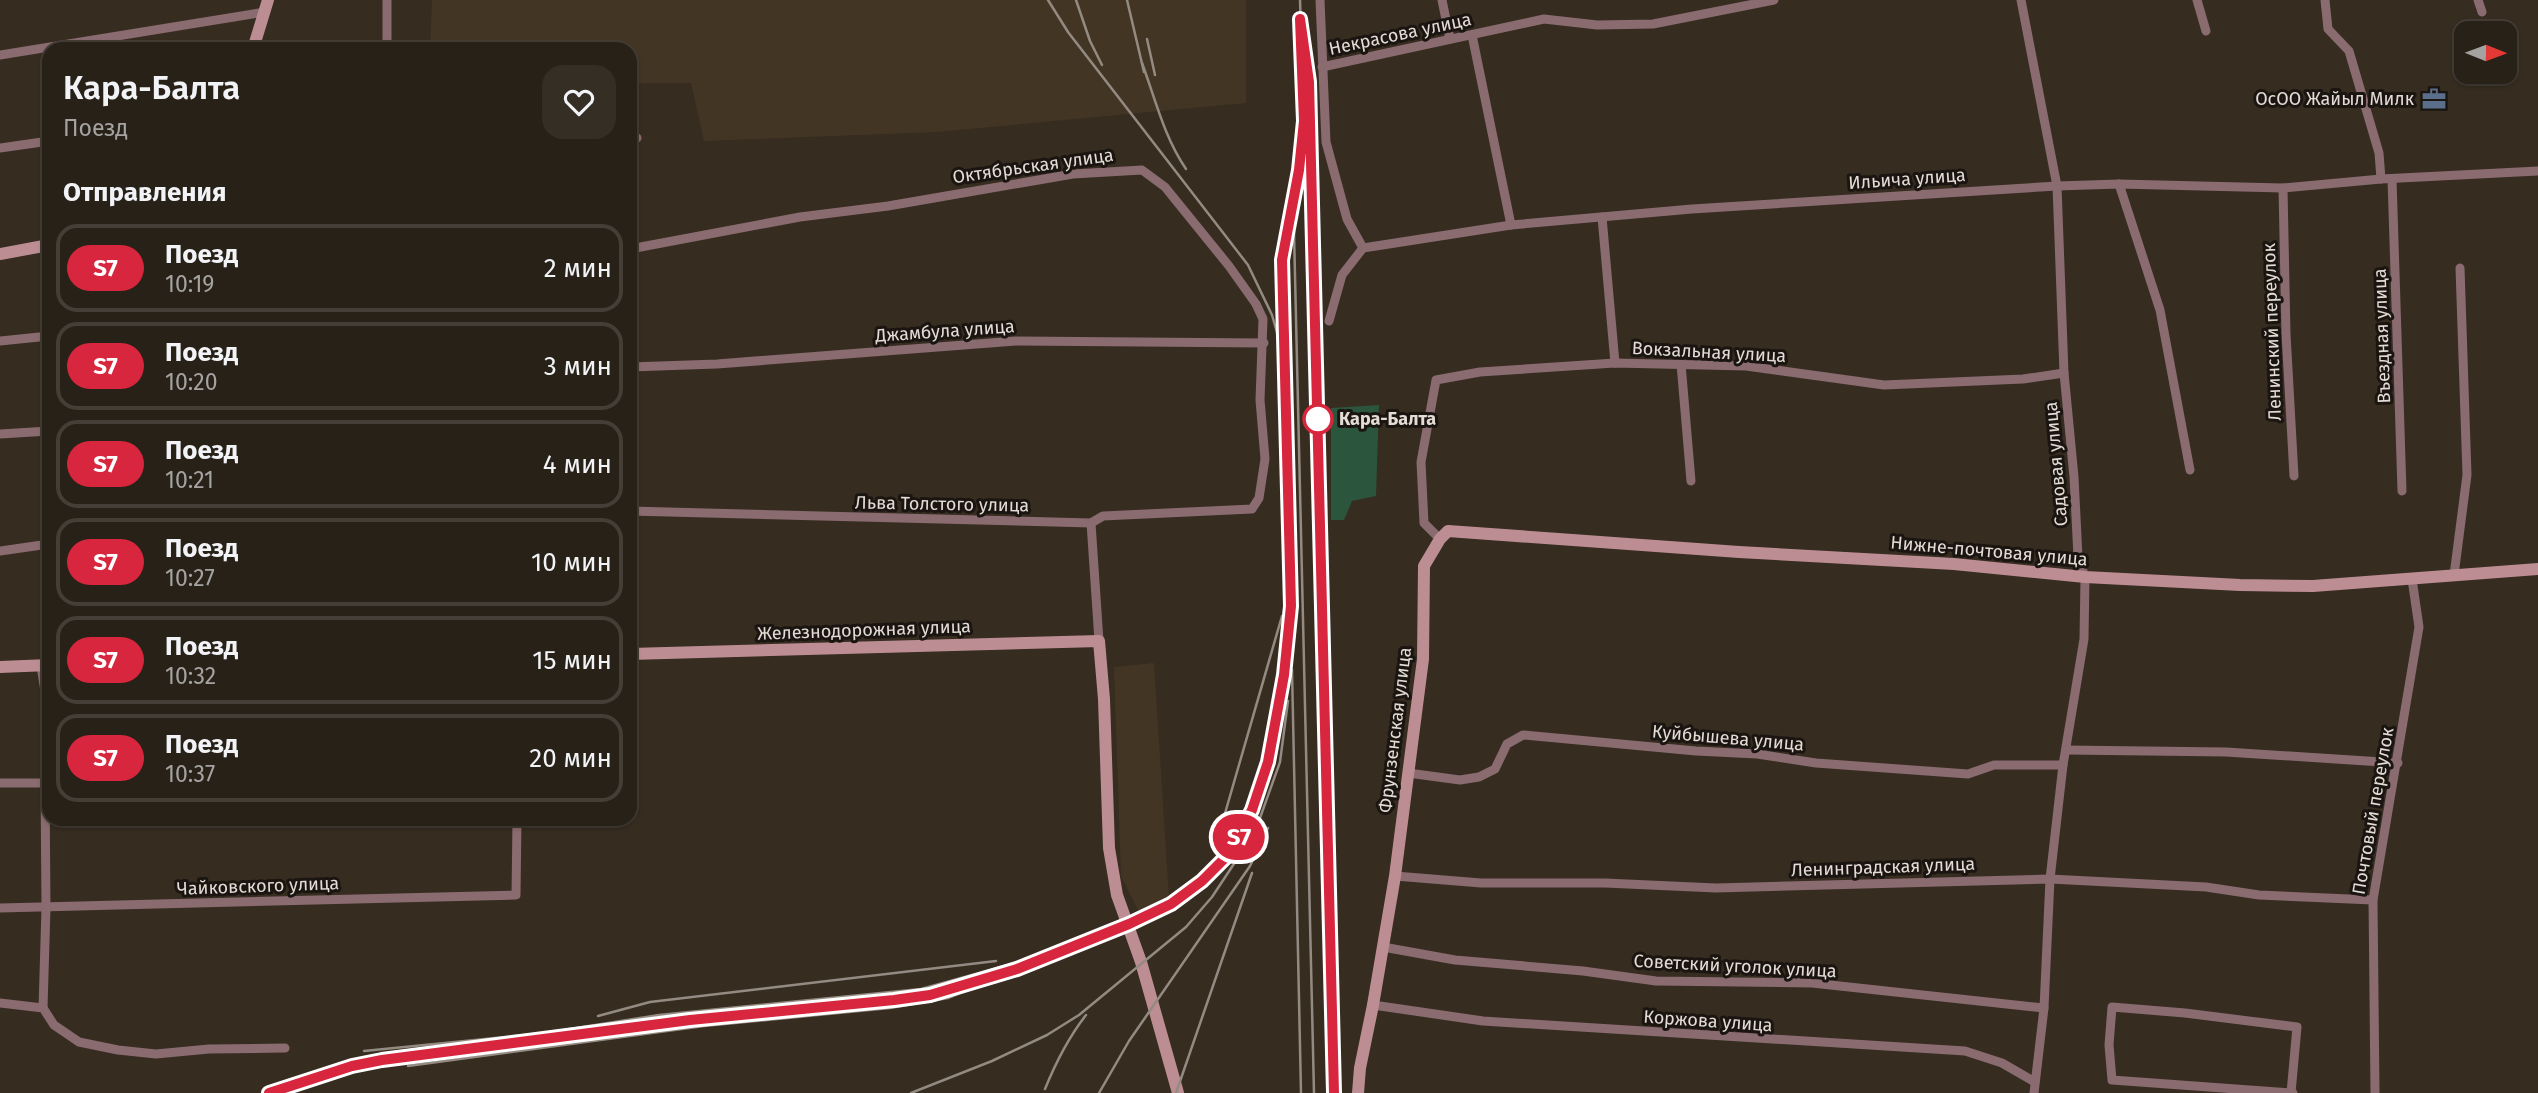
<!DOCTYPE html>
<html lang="ru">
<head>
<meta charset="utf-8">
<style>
  :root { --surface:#282118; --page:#342e25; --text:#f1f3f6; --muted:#a5a3a2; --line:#443e37 }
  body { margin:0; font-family:"Fira Sans",sans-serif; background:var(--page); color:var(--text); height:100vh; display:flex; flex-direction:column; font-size:26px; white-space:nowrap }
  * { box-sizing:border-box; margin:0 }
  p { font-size:23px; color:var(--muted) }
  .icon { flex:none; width:38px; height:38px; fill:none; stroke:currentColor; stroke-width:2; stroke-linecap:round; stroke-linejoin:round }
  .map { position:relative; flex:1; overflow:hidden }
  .sheet { position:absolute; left:42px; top:42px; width:595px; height:784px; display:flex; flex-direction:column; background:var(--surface); border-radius:21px; box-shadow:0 2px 5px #0004,0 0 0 2px var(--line) }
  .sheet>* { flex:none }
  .badge { padding:0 14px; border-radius:23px; font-size:24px; line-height:46px }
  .needle { width:46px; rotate:91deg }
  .tools { position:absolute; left:2454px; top:21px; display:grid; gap:14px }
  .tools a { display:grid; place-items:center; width:63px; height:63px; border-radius:14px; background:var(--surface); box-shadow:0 2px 5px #0004,0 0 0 2px var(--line); font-size:35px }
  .map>.badge { position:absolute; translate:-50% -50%; box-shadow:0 0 0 4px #fff }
  h2 { padding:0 21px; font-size:26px; line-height:63px }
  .round { display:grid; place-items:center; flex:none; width:74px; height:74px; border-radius:21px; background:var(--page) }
  .head { display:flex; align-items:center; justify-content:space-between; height:119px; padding:0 21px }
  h1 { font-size:33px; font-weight:600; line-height:52px }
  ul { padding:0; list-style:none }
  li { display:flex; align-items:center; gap:21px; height:88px; margin:0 14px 10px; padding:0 7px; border:4px solid var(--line); border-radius:21px }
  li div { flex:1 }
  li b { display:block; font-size:26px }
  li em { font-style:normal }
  li .badge { min-width:77px; font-weight:700; text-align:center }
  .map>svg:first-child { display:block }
  .built { fill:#433524 }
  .green { fill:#2b553d }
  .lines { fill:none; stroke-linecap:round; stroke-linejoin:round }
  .street { stroke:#896b70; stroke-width:9 }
  .secondary { stroke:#bd8d94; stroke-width:12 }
  .rail { stroke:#938b82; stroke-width:2.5 }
  .line-casing { stroke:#fff; stroke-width:16 }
  .line { stroke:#d7263d; stroke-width:10 }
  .stop-dot { fill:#fff; stroke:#d7263d; stroke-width:3.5 }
  .labels { text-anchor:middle; stroke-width:6; stroke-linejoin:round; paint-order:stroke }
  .street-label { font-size:18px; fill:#e3dcd5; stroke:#1a1510 }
  .poi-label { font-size:18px; fill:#e3dcd5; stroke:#1a1510; text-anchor:end }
  .stop-label { font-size:18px; font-weight:bold; fill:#e3dcd5; stroke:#1a1510; text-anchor:start }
</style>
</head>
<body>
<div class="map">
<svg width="2538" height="1093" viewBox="0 0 2538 1093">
  <rect width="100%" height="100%" fill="#362c20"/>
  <g class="built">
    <polygon points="432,0 1246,0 1246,103 937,132 704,141 691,83 630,83 630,49 430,49"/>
    <polygon points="1154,663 1169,898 1139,912 1121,876 1114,667"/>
  </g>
  <polygon class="green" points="1379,405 1376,496 1352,501 1344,520 1331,520 1331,408"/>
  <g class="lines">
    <g class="street">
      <polyline points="1320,0 1326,142 1347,219 1363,248"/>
      <polyline points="1442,0 1450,39"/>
      <polyline points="2021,0 2057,186 2064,373 2074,477 2078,557 2085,577 2084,639 2063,765 2050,879 2044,1008 2034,1093"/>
      <polyline points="2197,0 2206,31"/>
      <polyline points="2325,0 2328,29 2349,51 2379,153 2381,179"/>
      <polyline points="2478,0 2482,12"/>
      <polyline points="1472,35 1511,225"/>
      <polyline points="387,49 387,0"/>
      <polyline points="0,55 265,12"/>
      <polyline points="1322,67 1544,19 1597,25 1653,24 1774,0"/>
      <polyline points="630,132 637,138"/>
      <polyline points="0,148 49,141"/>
      <polyline points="2392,179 2402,491"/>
      <polyline points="2119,184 2160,310 2190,470"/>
      <polyline points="2283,188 2286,334 2294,476"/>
      <polyline points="1602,217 1615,363"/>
      <polyline points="630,249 800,217 888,206 1073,174 1142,170 1165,187 1229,266 1256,304 1263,319 1260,400 1265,459 1259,498 1252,509 1103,516 1091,523 630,511"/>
      <polyline points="1329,321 1342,275 1363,248 1511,225 1692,209 2057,186 2119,184 2283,188 2381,179 2538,171"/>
      <polyline points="0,341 49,336"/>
      <polyline points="1681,364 1691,481"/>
      <polyline points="630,367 717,364 1016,341 1264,343"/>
      <polyline points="0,434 49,431"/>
      <polyline points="1091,523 1099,641"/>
      <polyline points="1440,539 1424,523 1421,462 1436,380 1480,372 1615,363 1746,366 1884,385 2023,379 2064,373"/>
      <polyline points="0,551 49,544"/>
      <polyline points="2454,575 2467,475 2460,268"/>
      <polyline points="41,666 49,717"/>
      <polyline points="2066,750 2226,752 2398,763"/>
      <polyline points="1408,773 1460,780 1479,777 1495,769 1507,744 1523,735 1696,751 1757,754 1816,763 1968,774 1994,765 2063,765"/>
      <polyline points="0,783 49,783"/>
      <polyline points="1395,876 1481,883 1605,883 1716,888 2050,879 2206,887 2259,895 2373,900"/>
      <polyline points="0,908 516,895 517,819"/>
      <polyline points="1383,947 1455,960 1583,971 1656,981 1812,983 2044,1008"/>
      <polyline points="0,1003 43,1008 54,1025 79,1042 118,1050 156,1054 209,1049 285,1048"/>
      <polyline points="1373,1005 1483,1021 1965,1051 2002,1063 2035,1082"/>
      <polyline points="43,1008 46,908 45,783 49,777"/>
      <polyline points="2291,1093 2297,1027 2185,1013 2112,1007 2109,1045 2112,1080 2291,1093 2293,1093"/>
      <polyline points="2375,1093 2373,900 2419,627 2412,579"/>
    </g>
    <g class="secondary">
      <polyline points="253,49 268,0"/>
      <polyline points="0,254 49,245"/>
      <polyline points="630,654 1099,641 1104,699 1109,848 1117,895 1141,962 1178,1093"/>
      <polyline points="0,667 49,665"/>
      <polyline points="1358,1093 1360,1068 1373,1005 1395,876 1423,659 1424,566 1440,539 1448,531 1739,552 1954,564 2085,577 2240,585 2313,586 2538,569"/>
    </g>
    <g class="rail">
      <polyline points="1048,0 1068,32 1248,265 1272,315 1278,336"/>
      <polyline points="1076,0 1090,41 1102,65"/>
      <polyline points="1127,0 1144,72"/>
      <polyline points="1147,39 1155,75"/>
      <path d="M 1142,63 C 1155,98 1164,137 1186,169"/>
      <polyline points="1311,133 1334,1093"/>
      <polyline points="1294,232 1314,1093"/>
      <polyline points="1292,670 1301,1093"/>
      <polyline points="1215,848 1282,616"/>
      <polyline points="598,1016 650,1002 996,961"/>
      <polyline points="364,1051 544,1033 659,1015 921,989 1059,951 1129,924 1171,904 1202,881 1227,856 1252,810 1268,762 1284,675 1291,605 1282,260 1299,170 1304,121 1300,0"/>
      <polyline points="408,1066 704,1026 890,1008 948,998 1007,973"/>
      <path d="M 1045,1089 C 1056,1062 1068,1038 1086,1015"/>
      <polyline points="270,1093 352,1066 419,1056"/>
      <polyline points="911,1093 992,1061 1047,1035 1079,1015 1186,927 1212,897 1255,832 1280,762 1288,701"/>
      <polyline points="1099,1093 1129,1041 1250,866 1268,828"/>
      <polyline points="1176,1093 1252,873"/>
    </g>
  </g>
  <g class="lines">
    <g class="line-casing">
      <polyline id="line" points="269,1093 352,1066 382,1060 690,1020 894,1000 930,995 1017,969 1129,924 1171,904 1202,881 1227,856 1252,810 1268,762 1284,675 1291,606 1282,260 1299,170 1304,121 1300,19 1309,82 1334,1093"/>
    </g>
    <use href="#line" class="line"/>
  </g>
  <defs>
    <g id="office-bare" transform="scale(1.89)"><path d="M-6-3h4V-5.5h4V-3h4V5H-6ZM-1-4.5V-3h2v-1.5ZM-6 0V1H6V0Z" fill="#5c6f8a" stroke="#1a1510" stroke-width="2.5" paint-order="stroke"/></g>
  </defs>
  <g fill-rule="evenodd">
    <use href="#office-bare" x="2434" y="99"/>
  </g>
  <circle class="stop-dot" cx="1318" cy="419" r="14"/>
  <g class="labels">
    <g class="street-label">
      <text transform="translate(1400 34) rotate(-12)" y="6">Некрасова улица</text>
      <text transform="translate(1033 166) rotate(-8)" y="6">Октябрьская улица</text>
      <text transform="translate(1907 179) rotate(-4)" y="6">Ильича улица</text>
      <text transform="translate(945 331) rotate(-4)" y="6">Джамбула улица</text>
      <text transform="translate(2272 332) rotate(-92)" y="6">Ленинский переулок</text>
      <text transform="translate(2382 336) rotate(-92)" y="6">Въездная улица</text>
      <text transform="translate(1709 352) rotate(3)" y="6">Вокзальная улица</text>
      <text transform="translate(2056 464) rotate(-95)" y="6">Садовая улица</text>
      <text transform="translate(942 504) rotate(1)" y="6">Льва Толстого улица</text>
      <text transform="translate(1989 551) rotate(5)" y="6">Нижне-почтовая улица</text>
      <text transform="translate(864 630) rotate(-2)" y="6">Железнодорожная улица</text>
      <text transform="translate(1395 730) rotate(-83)" y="6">Фрунзенская улица</text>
      <text transform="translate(1728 738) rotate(5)" y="6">Куйбышева улица</text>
      <text transform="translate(2373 811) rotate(-80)" y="6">Почтовый переулок</text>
      <text transform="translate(1883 867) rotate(-2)" y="6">Ленинградская улица</text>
      <text transform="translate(258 886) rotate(-2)" y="6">Чайковского улица</text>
      <text transform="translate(1735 966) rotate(3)" y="6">Советский уголок улица</text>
      <text transform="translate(1708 1021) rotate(4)" y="6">Коржова улица</text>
    </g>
    <g class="poi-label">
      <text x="2414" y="105">ОсОО Жайыл Милк</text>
    </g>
    <g class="stop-label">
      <text x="1339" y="425">Кара-Балта</text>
    </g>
  </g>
</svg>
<div class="tools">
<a><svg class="needle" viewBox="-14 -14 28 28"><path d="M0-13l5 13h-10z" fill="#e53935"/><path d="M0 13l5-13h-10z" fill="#a5a3a2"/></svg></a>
</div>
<b class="badge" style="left:1239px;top:837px;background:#d7263d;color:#fff">S7</b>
<section class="sheet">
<div class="head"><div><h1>Кара-Балта</h1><p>Поезд</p></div><a class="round"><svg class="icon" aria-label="heart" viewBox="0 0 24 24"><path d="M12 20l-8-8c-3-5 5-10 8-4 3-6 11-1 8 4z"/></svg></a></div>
<h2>Отправления</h2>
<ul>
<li><span class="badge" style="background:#d7263d;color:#fff">S7</span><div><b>Поезд</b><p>10:19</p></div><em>2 мин</em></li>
<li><span class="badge" style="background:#d7263d;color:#fff">S7</span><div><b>Поезд</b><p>10:20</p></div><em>3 мин</em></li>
<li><span class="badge" style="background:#d7263d;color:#fff">S7</span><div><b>Поезд</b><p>10:21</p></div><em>4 мин</em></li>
<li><span class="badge" style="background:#d7263d;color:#fff">S7</span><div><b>Поезд</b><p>10:27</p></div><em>10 мин</em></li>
<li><span class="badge" style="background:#d7263d;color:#fff">S7</span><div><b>Поезд</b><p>10:32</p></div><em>15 мин</em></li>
<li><span class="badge" style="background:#d7263d;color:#fff">S7</span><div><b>Поезд</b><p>10:37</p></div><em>20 мин</em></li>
</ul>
</section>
</div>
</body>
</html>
